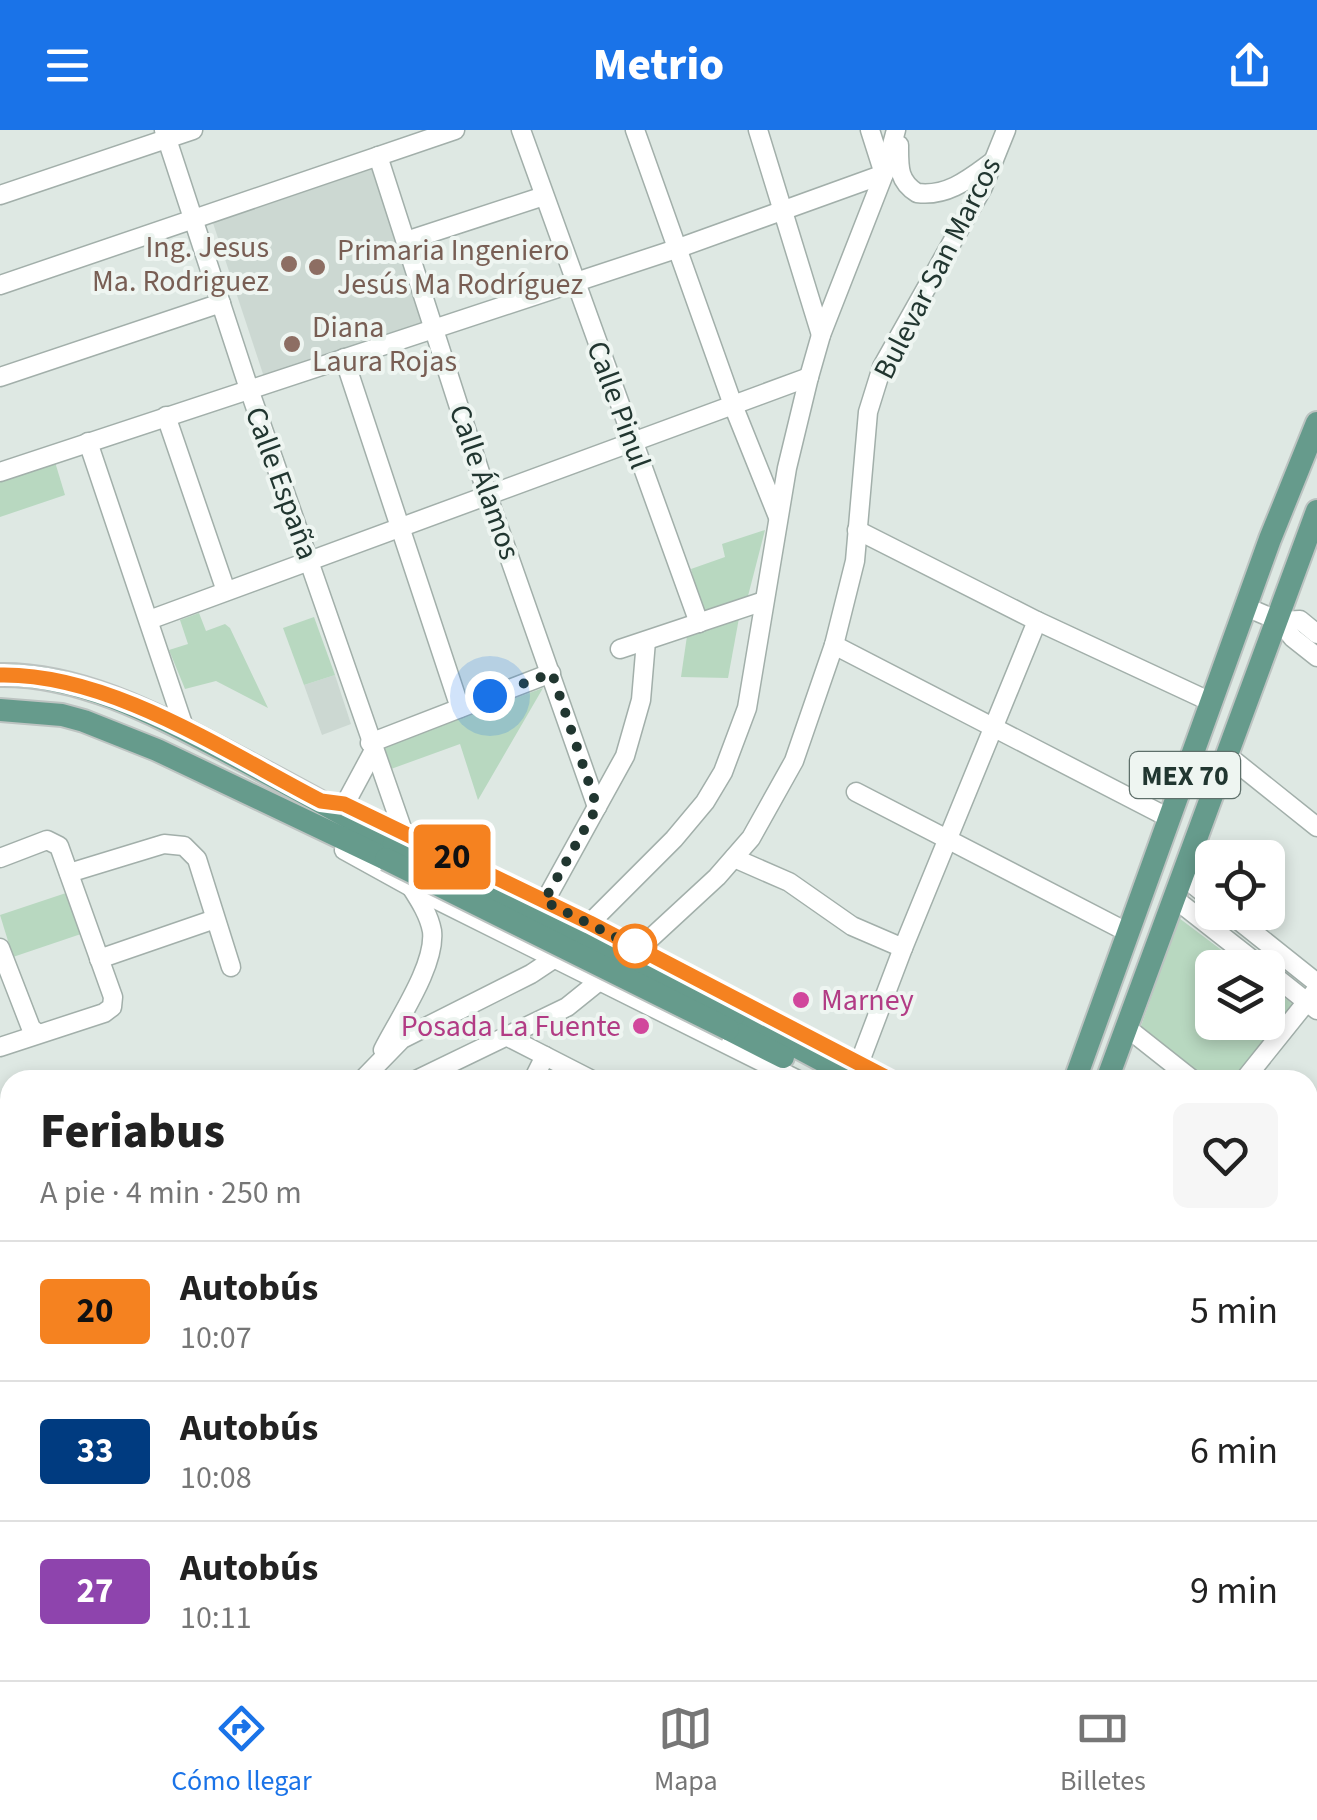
<!DOCTYPE html>
<html lang="es">
<head>
<meta charset="utf-8">
<style>
  :root { --surface:#fff; --page:#f6f6f6; --text:#222; --muted:#767676; --line:#e0e0e0; --accent:#1a73e8 }
  body { margin:0; font-family:"Source Sans 3",sans-serif; background:var(--page); color:var(--text); height:100vh; display:flex; flex-direction:column; font-size:38px; white-space:nowrap }
  * { box-sizing:border-box; margin:0 }
  p { font-size:32px; color:var(--muted) }
  .icon { flex:none; width:55px; height:55px; fill:none; stroke:currentColor; stroke-width:2; stroke-linecap:round; stroke-linejoin:round }
  .map { position:relative; flex:1; overflow:hidden }
  .sheet { position:absolute; left:0px; top:940px; width:1318px; height:610px; display:flex; flex-direction:column; background:var(--surface); border-radius:30px 30px 0 0; box-shadow:0 5px 15px #0003 }
  .sheet>* { flex:none }
  .badge { padding:0 20px; border-radius:8px; font-size:35px; line-height:65px }
  .tools { position:absolute; left:1195px; top:710px; display:grid; gap:20px }
  .tools a { display:grid; place-items:center; width:90px; height:90px; border-radius:15px; background:var(--surface); box-shadow:0 5px 15px #0003; font-size:50px }
  .you { position:absolute; width:50px; height:50px; margin:-25px; border:8px solid #fff; border-radius:50%; background:#1a73e8; box-shadow:0 0 0 15px #1a73e833 }
  .map>.badge { position:absolute; translate:-50% -50%; box-shadow:0 0 0 5px #fff }
  .round { display:grid; place-items:center; flex:none; width:105px; height:105px; border-radius:15px; background:var(--page) }
  .head { display:flex; align-items:center; justify-content:space-between; height:170px; padding:0 40px }
  h1 { font-size:48px; font-weight:800; line-height:75px }
  ul { padding:0; list-style:none }
  li { display:flex; align-items:center; gap:30px; height:140px; padding:0 40px; border-top:2px solid var(--line) }
  li div { flex:1 }
  li b { display:block; font-size:38px }
  li em { font-style:normal }
  li .badge { min-width:110px; font-weight:700; text-align:center }
  header { display:flex; justify-content:space-between; align-items:center; height:130px; padding:0 40px; background:var(--accent); color:#fff; font-size:45px; font-weight:800 }
  .dock { display:flex; justify-content:space-around; align-items:center; height:140px; border-top:2px solid var(--line); background:var(--surface); font-size:28px; color:var(--muted) }
  .dock a { display:grid; justify-items:center; gap:5px }
  .dock .on { color:var(--accent) }
  .map>svg:first-child { display:block }
  .built { fill:#ccd8d2 }
  .green { fill:#b8d8c0 }
  .lines { fill:none; stroke-linecap:round; stroke-linejoin:round }
  .minor-casing { stroke:#a2afaa; stroke-width:21 }
  .major-casing { stroke:#bcc3c1; stroke-width:26 }
  .minor { stroke:#fff; stroke-width:18 }
  .major { stroke:#669b8c; stroke-width:22 }
  .major-bridge-casing { stroke:#bcc3c1; stroke-width:26; stroke-linecap:butt }
  .major-bridge { stroke:#669b8c; stroke-width:22 }
  .line-casing { stroke:#fff; stroke-width:22 }
  .line { stroke:#f58220; stroke-width:15 }
  .walk { stroke:#213630; stroke-width:10; stroke-dasharray:0 18 }
  .education-dot { fill:#8d6e63; stroke:#eef5f1; stroke-width:4 }
  .stop-dot { fill:#fff; stroke:#f58220; stroke-width:5 }
  .hotel-dot { fill:#d1479c; stroke:#eef5f1; stroke-width:4 }
  .labels { text-anchor:middle; stroke-width:8; stroke-linejoin:round; paint-order:stroke }
  .shield { fill:#eef5f1; stroke:#5e6f6a; stroke-width:2.5 }
  .shield-label { font-size:28px; font-weight:bold; fill:#213630 }
  .education-label { font-size:30px; fill:#785e54; stroke:#eef5f1; text-anchor:start }
  .street-label { font-size:30px; fill:#213630; stroke:#eef5f1 }
  .hotel-label { font-size:30px; fill:#b23c85; stroke:#eef5f1; text-anchor:start }
</style>
</head>
<body>
<header><svg class="icon" aria-label="menu" viewBox="0 0 24 24"><path d="M4 6h16M4 12h16M4 18h16"/></svg>Metrio<svg class="icon" aria-label="share" viewBox="0 0 24 24"><path d="M12 15V3M7 8l5-5 5 5M5 13v7h14v-7"/></svg></header>
<div class="map">
<svg width="1317" height="1550" viewBox="0 0 1317 1550">
  <rect width="100%" height="100%" fill="#dee8e3"/>
  <g class="built">
    <polygon points="373,39 424,193 264,247 213,93"/>
    <polygon points="335,545 351,594 322,605 304,555"/>
  </g>
  <g class="green">
    <polygon points="55,332 65,365 0,387 0,352"/>
    <polygon points="765,400 748,466 703,483 691,439 725,427 722,414"/>
    <polygon points="199,483 206,501 225,494 230,498 268,578 216,551 185,559 169,520 188,514 180,490"/>
    <polygon points="314,487 335,545 304,555 283,498"/>
    <polygon points="739,488 728,548 681,547 687,506"/>
    <polygon points="543,558 478,670 460,614 391,639 383,616"/>
    <polygon points="66,763 81,804 13,827 0,785"/>
    <polygon points="1179,788 1244,837 1212,838 1212,892 1268,892 1268,855 1294,875 1234,950 1208,950 1141,896"/>
  </g>
  <g class="lines">
    <g class="minor-casing">
      <g id="minor">
        <polyline points="164,0 249,259 404,704"/>
        <polyline points="521,0 699,493"/>
        <polyline points="635,0 733,275 778,387"/>
        <polyline points="758,0 821,205"/>
        <path d="M 899,15 C 899,37 898,51 917,63 C 947,67 969,49 992,32"/>
        <polyline points="378,26 487,364 597,677"/>
        <polyline points="0,65 193,0"/>
        <polyline points="406,111 544,66"/>
        <polyline points="0,155 455,0"/>
        <polyline points="344,228 460,578"/>
        <polyline points="0,247 221,173"/>
        <polyline points="166,286 226,461"/>
        <polyline points="88,312 185,600"/>
        <polyline points="0,342 676,119 884,44 870,0"/>
        <polyline points="857,400 1037,491 1211,572"/>
        <polyline points="1246,477 1279,491 1300,490 1317,504"/>
        <polyline points="149,490 809,247"/>
        <polyline points="1279,491 1293,508 1317,527"/>
        <polyline points="834,515 1169,688"/>
        <polyline points="620,519 764,471"/>
        <polyline points="370,613 551,543"/>
        <polyline points="1227,625 1317,697"/>
        <polyline points="856,662 1127,802"/>
        <polyline points="345,674 373,622"/>
        <polyline points="356,680 590,793 891,950"/>
        <polyline points="344,720 411,757 798,950"/>
        <polyline points="0,728 47,710 59,716 113,867 112,877 104,883 0,917"/>
        <polyline points="734,728 789,752 852,796 903,818"/>
        <polyline points="69,743 164,714 184,716 197,729 231,837"/>
        <polyline points="1184,747 1212,770"/>
        <polyline points="1175,769 1263,838"/>
        <polyline points="545,771 625,626 641,570 646,511"/>
        <polyline points="1228,782 1317,853"/>
        <polyline points="0,818 31,898 37,903"/>
        <polyline points="99,829 215,789"/>
        <polyline points="1268,841 1317,880"/>
        <polyline points="1126,897 1193,950"/>
        <polyline points="508,907 592,950"/>
        <path d="M 383,920 C 398,890 436,835 432,801 C 429,785 420,771 411,757"/>
        <polyline points="859,934 903,818 1037,491"/>
        <polyline points="362,950 402,909 531,844 555,828 674,709 705,672 723,642 747,578 787,338 809,247 821,205 884,44 896,0"/>
        <polyline points="416,950 567,877 639,819 717,747 751,708 794,631 834,515 855,431 868,282 882,237 983,57 1006,0"/>
        <polyline points="533,950 545,926"/>
        <polyline points="1244,950 1317,859"/>
        <polyline points="1308,1041 1317,1049"/>
        <polyline points="1308,1181 1317,1169"/>
        <polyline points="1308,1231 1317,1238"/>
        <polyline points="1308,1283 1317,1290"/>
        <polyline points="1308,1432 1317,1419"/>
        <polyline points="1308,1455 1317,1465"/>
        <polyline points="59,1540 86,1550"/>
        <polyline points="255,1540 257,1550"/>
        <polyline points="305,1540 307,1550"/>
        <polyline points="507,1540 512,1550"/>
        <polyline points="560,1540 582,1550"/>
        <polyline points="709,1540 730,1550"/>
        <polyline points="1062,1540 1078,1550"/>
        <polyline points="1214,1540 1225,1550"/>
        <polyline points="877,1542 890,1550"/>
        <polyline points="645,1547 651,1550"/>
        <polyline points="220,1550 224,1540"/>
      </g>
    </g>
    <g class="major-casing">
      <g id="major">
        <path d="M 0,545 C 83,544 160,587 231,624 C 286,653 340,682 394,713"/>
        <polyline points="0,580 62,585 84,591 157,620 386,729"/>
        <polyline points="735,884 859,950"/>
        <polyline points="728,899 783,927"/>
        <polyline points="1075,950 1270,409 1317,293"/>
        <polyline points="1107,950 1317,381"/>
        <polyline points="1308,1247 1317,1254"/>
        <polyline points="1308,1267 1317,1274"/>
        <polyline points="0,1270 10,1275"/>
        <polyline points="0,1318 10,1350"/>
        <path d="M 0,1409 C 7,1434 7,1463 0,1488"/>
        <polyline points="3,1550 10,1537"/>
        <polyline points="771,1550 776,1540"/>
        <polyline points="805,1550 810,1540"/>
      </g>
    </g>
    <use href="#minor" class="minor"/>
    <use href="#major" class="major"/>
    <g class="major-bridge-casing">
      <g id="major-bridge">
        <polyline points="394,713 593,810 735,884"/>
        <polyline points="386,729 728,899"/>
      </g>
    </g>
    <use href="#major-bridge" class="major-bridge"/>
  </g>
  <g class="lines">
    <g class="line-casing">
      <path id="line" d="M 0,545 C 110,543 226,622 321,671 L 344,674 L 590,793 L 891,950"/>
    </g>
    <use href="#line" class="line"/>
    <polyline class="walk" points="490,566 552,543 597,677 544,771 639,819 635,816"/>
  </g>
  <g class="education-dot">
    <circle cx="289" cy="134" r="10"/>
    <circle cx="317" cy="137" r="10"/>
    <circle cx="292" cy="214" r="10"/>
  </g>
  <circle class="stop-dot" cx="635" cy="816" r="20"/>
  <g class="hotel-dot">
    <circle cx="801" cy="870" r="10"/>
    <circle cx="641" cy="896" r="10"/>
  </g>
  <g class="labels">
    <rect class="shield" x="1130" y="622" width="110" height="46" rx="8"/>
    <g class="shield-label">
      <text x="1185" y="655">MEX 70</text>
    </g>
    <g class="education-label">
      <text x="269" y="127" text-anchor="end">Ing. Jesus<tspan x="269" dy="34">Ma. Rodriguez</tspan></text>
      <text x="337" y="130">Primaria Ingeniero<tspan x="337" dy="34">Jesús Ma Rodríguez</tspan></text>
      <text x="312" y="207">Diana<tspan x="312" dy="34">Laura Rojas</tspan></text>
    </g>
    <g class="street-label">
      <text transform="translate(937 138) rotate(-63)" y="10">Bulevar San Marcos</text>
      <text transform="translate(619 275) rotate(70)" y="10">Calle Pinul</text>
      <text transform="translate(485 352) rotate(71)" y="10">Calle Álamos</text>
      <text transform="translate(282 353) rotate(70)" y="10">Calle España</text>
    </g>
    <g class="hotel-label">
      <text x="821" y="880">Marney</text>
      <text x="621" y="906" text-anchor="end">Posada La Fuente</text>
    </g>
  </g>
</svg>
<div class="tools">
<a><svg class="icon" aria-label="locate" viewBox="0 0 24 24"><circle cx="12" cy="12" r="6"/><path d="M12 2v4M12 18v4M2 12h4M18 12h4"/></svg></a>
<a><svg class="icon" aria-label="layers" viewBox="0 0 24 24"><path d="M12 4l9 5-9 5-9-5zM3 14l9 5 9-5"/></svg></a>
</div>
<div class="you" style="left:490px;top:566px"></div>
<b class="badge" style="left:452px;top:727px;background:#f58220;color:#111">20</b>
<section class="sheet">
<div class="head"><div><h1>Feriabus</h1><p>A pie · 4 min · 250 m</p></div><a class="round"><svg class="icon" aria-label="heart" viewBox="0 0 24 24"><path d="M12 20l-8-8c-3-5 5-10 8-4 3-6 11-1 8 4z"/></svg></a></div>
<ul>
<li><span class="badge" style="background:#f58220;color:#111">20</span><div><b>Autobús</b><p>10:07</p></div><em>5 min</em></li>
<li><span class="badge" style="background:#003b80;color:#fff">33</span><div><b>Autobús</b><p>10:08</p></div><em>6 min</em></li>
<li><span class="badge" style="background:#8e44ad;color:#fff">27</span><div><b>Autobús</b><p>10:11</p></div><em>9 min</em></li>
</ul>
</section>
</div>
<nav class="dock">
<a class="on"><svg class="icon" aria-label="directions" viewBox="0 0 24 24"><path d="M12 3l9 9-9 9-9-9zM9 14v-3h6M13 9l2 2-2 2"/></svg>Cómo llegar</a>
<a><svg class="icon" aria-label="map" viewBox="0 0 24 24"><path d="M3 6l6-2 6 2 6-2v14l-6 2-6-2-6 2zM9 4v14M15 6v14"/></svg>Mapa</a>
<a><svg class="icon" aria-label="tickets" viewBox="0 0 24 24"><path d="M3 7h18v10H3zM15 7v10"/></svg>Billetes</a>
</nav>
</body>
</html>
